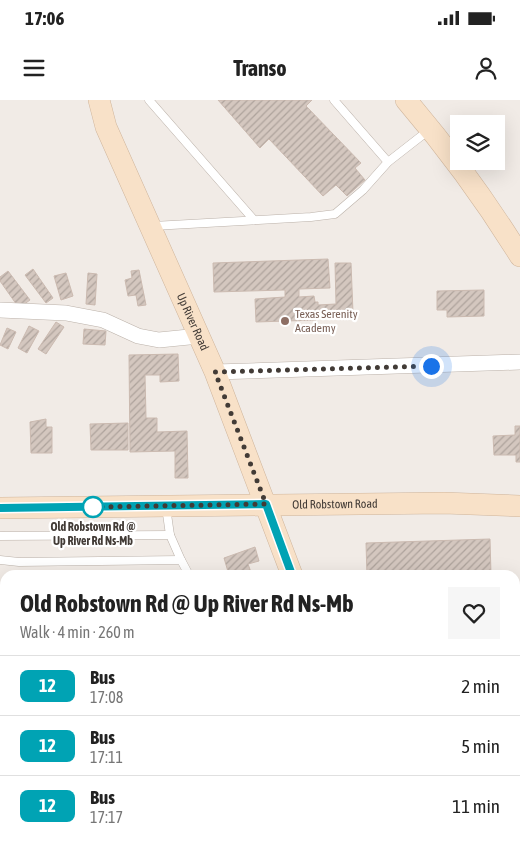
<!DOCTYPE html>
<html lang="en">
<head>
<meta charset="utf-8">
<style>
  :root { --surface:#fff; --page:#f6f6f6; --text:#222; --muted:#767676; --line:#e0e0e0 }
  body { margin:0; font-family:"Asap Condensed",sans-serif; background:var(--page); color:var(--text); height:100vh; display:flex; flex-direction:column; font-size:19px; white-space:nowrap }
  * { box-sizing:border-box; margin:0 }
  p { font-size:16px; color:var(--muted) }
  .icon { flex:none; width:28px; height:28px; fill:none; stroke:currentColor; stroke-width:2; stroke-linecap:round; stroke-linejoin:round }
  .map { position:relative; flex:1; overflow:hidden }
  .sheet { position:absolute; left:0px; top:470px; width:520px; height:276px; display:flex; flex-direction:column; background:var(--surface); border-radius:15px 15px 0 0; box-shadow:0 5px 20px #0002 }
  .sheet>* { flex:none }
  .badge { padding:0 10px; border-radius:8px; font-size:18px; line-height:32px }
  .tools { position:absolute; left:450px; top:15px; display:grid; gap:10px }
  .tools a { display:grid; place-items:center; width:55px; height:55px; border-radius:0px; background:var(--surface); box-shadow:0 5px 20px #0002; font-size:25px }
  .you { position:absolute; width:25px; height:25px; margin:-12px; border:4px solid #fff; border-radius:50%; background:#1a73e8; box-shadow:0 0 0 8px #1a73e833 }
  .map>.badge { position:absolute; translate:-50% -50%; box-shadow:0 0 0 2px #fff }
  .round { display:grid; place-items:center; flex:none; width:52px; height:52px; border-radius:0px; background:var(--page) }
  .head { display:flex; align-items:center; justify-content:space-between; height:85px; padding:0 20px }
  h1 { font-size:24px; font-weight:700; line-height:38px }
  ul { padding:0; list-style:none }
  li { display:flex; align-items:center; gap:15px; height:60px; padding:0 20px; border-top:1px solid var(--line) }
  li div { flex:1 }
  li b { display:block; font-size:19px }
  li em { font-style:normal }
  li .badge { min-width:55px; font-weight:700; text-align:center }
  .status { display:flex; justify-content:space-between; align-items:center; height:35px; padding:0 25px; background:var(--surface); direction:ltr }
  .status svg { height:14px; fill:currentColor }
  header { display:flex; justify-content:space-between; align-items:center; height:65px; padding:0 20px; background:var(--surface); font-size:22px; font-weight:700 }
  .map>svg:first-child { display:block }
  .building { fill:url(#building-hatch); stroke:#cbbab0 }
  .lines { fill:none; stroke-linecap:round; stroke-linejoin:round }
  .lane-casing { stroke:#bbb1a9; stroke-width:9 }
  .street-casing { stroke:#bbb1a9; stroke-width:16 }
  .secondary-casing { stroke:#cfb59c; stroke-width:22 }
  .lane { stroke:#fff; stroke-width:8 }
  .street { stroke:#fff; stroke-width:15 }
  .secondary { stroke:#f8e1c8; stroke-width:21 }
  .line-casing { stroke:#fff; stroke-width:11 }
  .line { stroke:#00a3b4; stroke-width:8 }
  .walk { stroke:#423b36; stroke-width:5; stroke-dasharray:0 9 }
  .education-dot { fill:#8d6e63; stroke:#fff; stroke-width:2 }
  .stop-dot { fill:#fff; stroke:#00a3b4; stroke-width:2.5 }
  .labels { text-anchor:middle; stroke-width:4.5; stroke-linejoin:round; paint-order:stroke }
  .education-label { font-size:12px; fill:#785e54; stroke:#fff; text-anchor:start }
  .street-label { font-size:12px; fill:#423b36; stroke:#fff }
  .stop-label { font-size:12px; font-weight:bold; fill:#423b36; stroke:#fff }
</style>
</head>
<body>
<div class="status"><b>17:06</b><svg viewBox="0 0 49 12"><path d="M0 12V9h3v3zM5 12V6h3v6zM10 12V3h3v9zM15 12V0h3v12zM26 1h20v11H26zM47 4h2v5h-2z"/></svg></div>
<header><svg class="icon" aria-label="menu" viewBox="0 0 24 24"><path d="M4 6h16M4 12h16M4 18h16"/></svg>Transo<svg class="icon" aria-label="person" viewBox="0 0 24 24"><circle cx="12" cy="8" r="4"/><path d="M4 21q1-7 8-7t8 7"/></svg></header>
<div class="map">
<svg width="520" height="746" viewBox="0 0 520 746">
  <defs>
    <pattern id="building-hatch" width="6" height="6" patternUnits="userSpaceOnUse" patternTransform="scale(1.25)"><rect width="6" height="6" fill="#d4c7bf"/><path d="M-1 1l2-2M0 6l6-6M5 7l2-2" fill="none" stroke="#aea39c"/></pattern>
  </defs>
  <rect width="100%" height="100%" fill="#f1ebe6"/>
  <g class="building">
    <polygon points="218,0 312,0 306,6 361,63 355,68 365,80 347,96 336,85 323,96 269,39 260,48"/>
    <polygon points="328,159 330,188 299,189 299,197 314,196 315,202 318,202 318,205 336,204 335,163 351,163 353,213 319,212 319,214 315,214 316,220 256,222 255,199 285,197 285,190 214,192 213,163"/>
    <polygon points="33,169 53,198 46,203 25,175"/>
    <polygon points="139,170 146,205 138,206 136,195 128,196 125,180 132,178 131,171"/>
    <polygon points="8,171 30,200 19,208 0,181 0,177"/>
    <polygon points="66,173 73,196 61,200 54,176"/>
    <polygon points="88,173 97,174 95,205 86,204"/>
    <polygon points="484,190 484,216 447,217 447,210 437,210 437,191"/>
    <polygon points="56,222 64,227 46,254 38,249"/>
    <polygon points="29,226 39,231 27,253 18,248"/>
    <polygon points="7,228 16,232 8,249 0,245"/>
    <polygon points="84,229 106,231 105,245 83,244"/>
    <polygon points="178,254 179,281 160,282 160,275 145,275 146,318 157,318 157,332 187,331 188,378 175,378 175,351 130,352 129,255"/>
    <polygon points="46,319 46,327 52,327 52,353 31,353 30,322"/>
    <polygon points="128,323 128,350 91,350 90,324"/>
    <polygon points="515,326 520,326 520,362 516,362 516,355 494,355 493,336 515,335"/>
    <polygon points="490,439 491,475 367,475 366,443"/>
    <polygon points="255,447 259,461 248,464 252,475 229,475 224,458"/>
    <polygon points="3,607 5,629 0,631 0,608"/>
    <polygon points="5,663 5,682 0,684 0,664"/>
    <polygon points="22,741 38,741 40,746 24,746"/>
    <polygon points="44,741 73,741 75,746 46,746"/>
    <polygon points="266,741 273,741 275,746 253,746"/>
    <polygon points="277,741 296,741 298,746 278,746"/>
    <polygon points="310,741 349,741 350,746 312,746"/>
    <polygon points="441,741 463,741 464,746 428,746"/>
    <polygon points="494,741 514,741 515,746 496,746"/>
  </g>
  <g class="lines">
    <g class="lane-casing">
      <g id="lane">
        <polyline points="149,0 254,120"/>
        <polyline points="334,0 388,62"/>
        <polyline points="153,126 311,117 335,114 363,90 388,62 429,30"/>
        <polyline points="166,407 170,435 181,460"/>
        <polyline points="0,436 170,435"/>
        <polyline points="0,460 19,462 181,460 189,475"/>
      </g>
    </g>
    <g class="street-casing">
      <g id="street">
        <polyline points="0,210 66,213 103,220 138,236 159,240 199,236"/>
        <polyline points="215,272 520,262"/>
        <polyline points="0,708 5,706"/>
      </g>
    </g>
    <g class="secondary-casing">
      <g id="secondary">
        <path id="s1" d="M 99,0 L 106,27 L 215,272 L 292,475"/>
        <path d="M 406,0 C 448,49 486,101 520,156"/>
        <path id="s2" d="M 0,408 L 444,403 L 520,406"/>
        <polyline points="515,688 520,688"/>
        <polyline points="392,741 394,746"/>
      </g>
    </g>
    <use href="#lane" class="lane"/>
    <use href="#street" class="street"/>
    <use href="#secondary" class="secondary"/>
  </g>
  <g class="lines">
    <g class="line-casing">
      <polyline id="line" points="0,408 266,404 292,475"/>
    </g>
    <use href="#line" class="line"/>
    <polyline class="walk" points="93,407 266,404 215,272 431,266"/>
  </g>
  <circle class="education-dot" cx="285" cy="221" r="5"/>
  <circle class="stop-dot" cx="93" cy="407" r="10"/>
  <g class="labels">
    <g class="education-label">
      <text x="295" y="218">Texas Serenity<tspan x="295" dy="14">Academy</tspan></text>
    </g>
    <g class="street-label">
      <text dy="4" stroke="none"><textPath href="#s1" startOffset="241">Up River Road</textPath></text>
      <text dy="4" stroke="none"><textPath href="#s2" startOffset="335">Old Robstown Road</textPath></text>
    </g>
    <g class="stop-label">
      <text x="93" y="431">Old Robstown Rd @<tspan x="93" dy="14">Up River Rd Ns-Mb</tspan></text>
    </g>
  </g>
</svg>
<div class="tools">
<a><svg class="icon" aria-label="layers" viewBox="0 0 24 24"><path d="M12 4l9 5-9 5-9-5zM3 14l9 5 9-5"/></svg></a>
</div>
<div class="you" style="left:431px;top:266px"></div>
<section class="sheet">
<div class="head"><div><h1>Old Robstown Rd @ Up River Rd Ns-Mb</h1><p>Walk · 4 min · 260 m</p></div><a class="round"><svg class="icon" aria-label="heart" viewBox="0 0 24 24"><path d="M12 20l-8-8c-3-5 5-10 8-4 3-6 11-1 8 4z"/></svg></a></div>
<ul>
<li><span class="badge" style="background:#00a3b4;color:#fff">12</span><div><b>Bus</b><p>17:08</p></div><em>2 min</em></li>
<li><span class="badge" style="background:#00a3b4;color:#fff">12</span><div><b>Bus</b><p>17:11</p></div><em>5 min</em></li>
<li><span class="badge" style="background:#00a3b4;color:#fff">12</span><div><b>Bus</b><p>17:17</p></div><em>11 min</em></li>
</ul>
</section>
</div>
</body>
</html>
